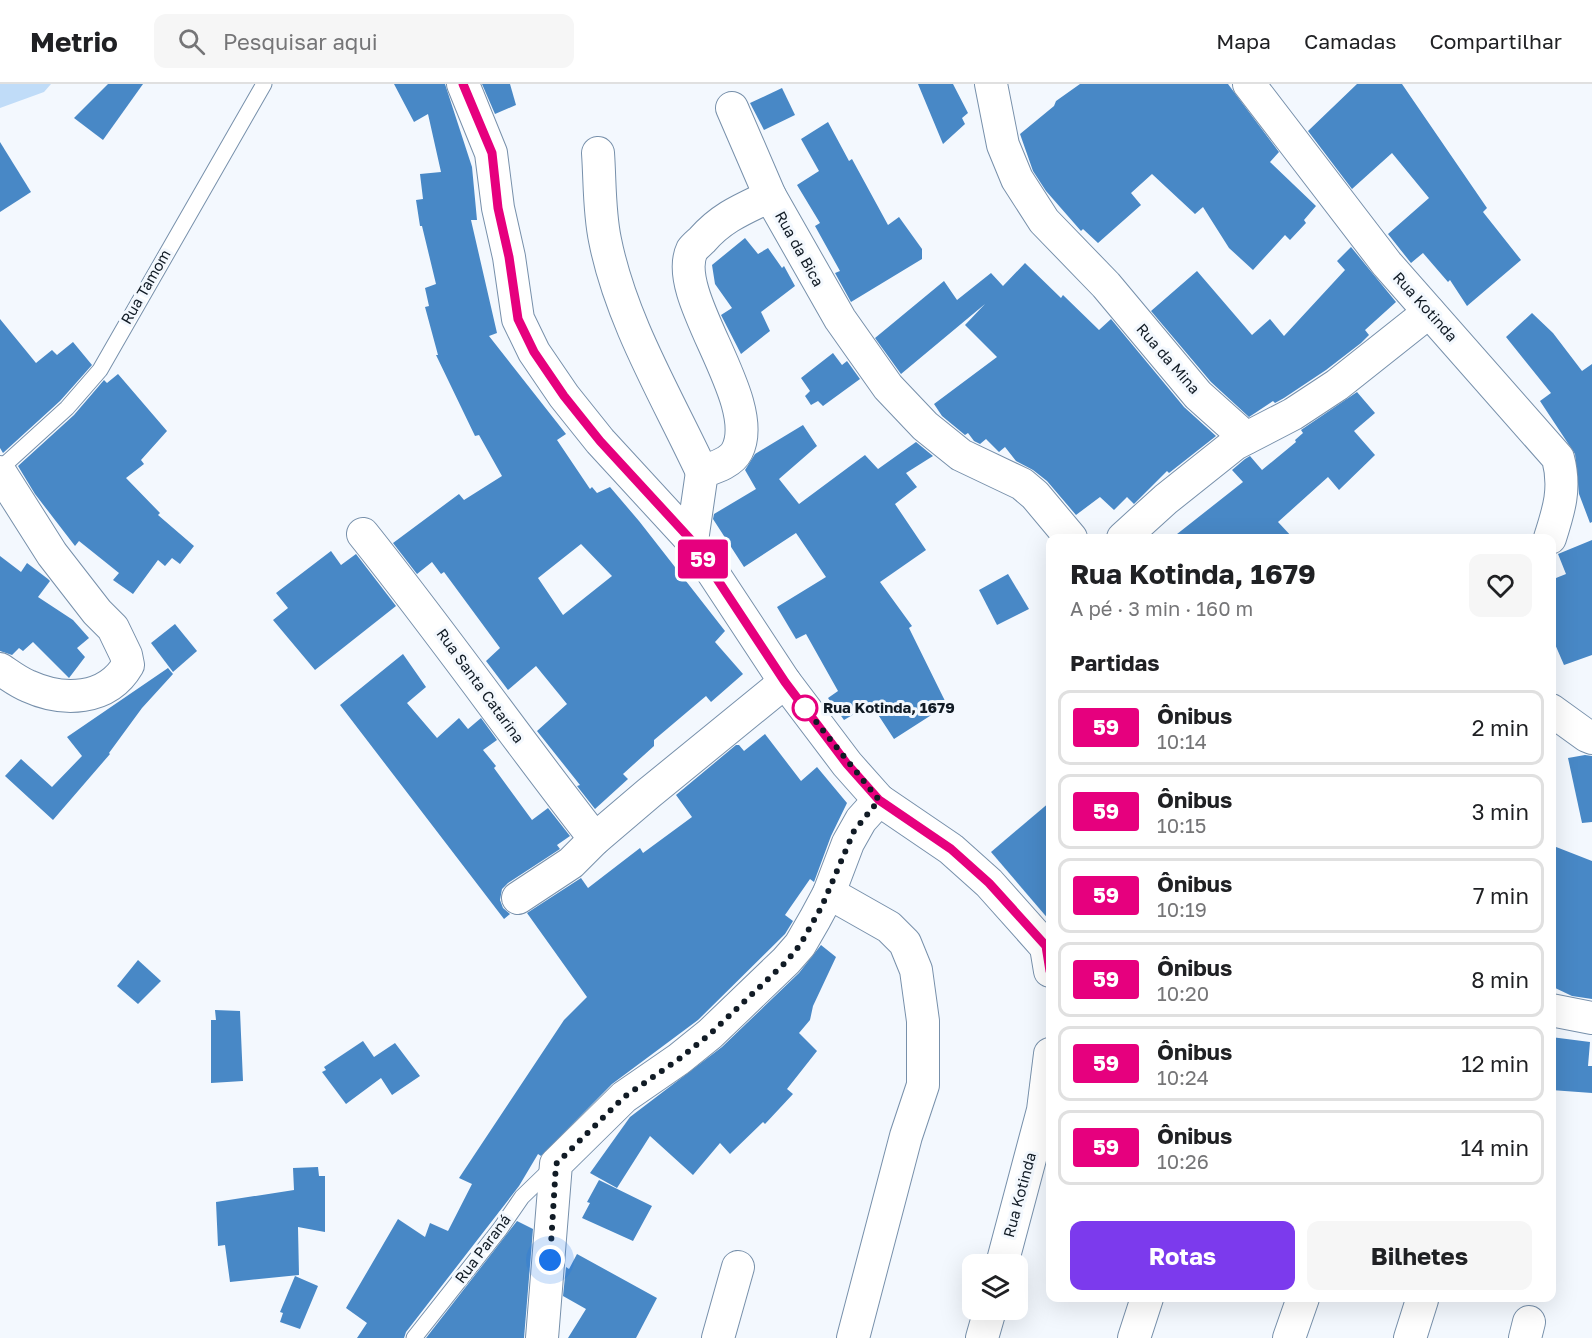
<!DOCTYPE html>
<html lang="pt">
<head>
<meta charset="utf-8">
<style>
  :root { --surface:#fff; --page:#f6f6f6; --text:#202124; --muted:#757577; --line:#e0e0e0; --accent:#7c3aed }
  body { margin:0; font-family:"Golos Text",sans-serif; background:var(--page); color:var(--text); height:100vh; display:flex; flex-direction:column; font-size:22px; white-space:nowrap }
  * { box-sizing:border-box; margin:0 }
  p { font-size:20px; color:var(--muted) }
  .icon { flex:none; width:33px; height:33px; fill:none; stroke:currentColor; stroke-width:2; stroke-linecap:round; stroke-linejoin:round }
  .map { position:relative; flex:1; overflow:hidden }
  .sheet { position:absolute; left:1046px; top:450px; width:510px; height:768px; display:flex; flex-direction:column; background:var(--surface); border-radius:12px; box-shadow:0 6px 24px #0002 }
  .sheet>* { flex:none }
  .badge { padding:0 12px; border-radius:4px; font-size:21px; line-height:39px }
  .tools { position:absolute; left:962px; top:1170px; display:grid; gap:12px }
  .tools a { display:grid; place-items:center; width:66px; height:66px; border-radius:12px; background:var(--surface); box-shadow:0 6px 24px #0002; font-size:30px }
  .you { position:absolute; width:30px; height:30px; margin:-15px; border:4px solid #fff; border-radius:50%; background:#1a73e8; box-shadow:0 0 0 9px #1a73e833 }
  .map>.badge { position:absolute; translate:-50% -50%; box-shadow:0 0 0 3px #fff }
  h2 { padding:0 24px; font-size:22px; line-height:54px }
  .round { display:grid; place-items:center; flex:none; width:63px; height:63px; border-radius:12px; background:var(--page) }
  .overview { display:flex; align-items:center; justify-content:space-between; height:102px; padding:0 24px }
  h1 { font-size:28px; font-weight:700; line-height:45px }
  .cta { display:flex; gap:12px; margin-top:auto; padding:12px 24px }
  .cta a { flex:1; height:69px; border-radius:12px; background:var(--accent); color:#fff; font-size:24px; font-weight:700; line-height:69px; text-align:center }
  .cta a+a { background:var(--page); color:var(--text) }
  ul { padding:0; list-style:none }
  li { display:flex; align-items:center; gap:18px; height:75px; margin:0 12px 9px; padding:0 12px; border:3px solid var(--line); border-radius:12px }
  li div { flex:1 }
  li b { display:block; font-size:22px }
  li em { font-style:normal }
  li .badge { min-width:66px; font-weight:700; text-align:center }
  header { display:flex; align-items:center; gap:36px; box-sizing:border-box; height:84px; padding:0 30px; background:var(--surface); border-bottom:2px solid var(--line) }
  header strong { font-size:28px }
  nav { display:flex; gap:33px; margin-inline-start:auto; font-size:21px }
  .search { width:420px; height:54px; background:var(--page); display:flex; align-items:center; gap:15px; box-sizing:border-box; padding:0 21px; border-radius:12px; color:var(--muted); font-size:22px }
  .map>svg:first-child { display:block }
  .green { fill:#c0dcf8 }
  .building { fill:#4888c6; fill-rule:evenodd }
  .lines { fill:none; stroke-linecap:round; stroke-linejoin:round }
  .service-casing { stroke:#7790ab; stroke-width:17 }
  .minor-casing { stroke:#7790ab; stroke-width:34 }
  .service { stroke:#fff; stroke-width:15 }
  .minor { stroke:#fff; stroke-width:32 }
  .line-casing { stroke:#fff; stroke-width:14 }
  .line { stroke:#e6007e; stroke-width:9 }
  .walk { stroke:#111b25; stroke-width:6; stroke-dasharray:0 10.8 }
  .stop-dot { fill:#fff; stroke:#e6007e; stroke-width:3 }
  .labels { text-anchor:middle; stroke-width:6; stroke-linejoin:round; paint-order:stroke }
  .street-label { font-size:15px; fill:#111b25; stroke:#f3f8fe }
  .stop-label { font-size:15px; font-weight:bold; fill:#111b25; stroke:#f3f8fe; text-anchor:start }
</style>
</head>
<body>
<header>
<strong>Metrio</strong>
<div class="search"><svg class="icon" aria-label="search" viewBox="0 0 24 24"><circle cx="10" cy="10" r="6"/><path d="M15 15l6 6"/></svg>Pesquisar aqui</div>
<nav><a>Mapa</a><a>Camadas</a><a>Compartilhar</a></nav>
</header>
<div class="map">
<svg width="1592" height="1254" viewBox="0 0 1592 1254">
  <rect width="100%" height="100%" fill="#f3f8fe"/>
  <polygon class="green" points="0,0 51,0 44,8 0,24"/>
  <g class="building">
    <polygon points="108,0 143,0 103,56 74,34"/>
    <path d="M 394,0 L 445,0 L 472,83 L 477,136 L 471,136 L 497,249 L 489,252 L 566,350 L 557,356 L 590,405 L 592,403 L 597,409 L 610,403 L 639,437 L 725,547 L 715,558 L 743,590 L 711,618 L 706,612 L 654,656 L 654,662 L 623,690 L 628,695 L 595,725 L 577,702 L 580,701 L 537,647 L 567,620 L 536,582 L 508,606 L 486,577 L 500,564 L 444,488 L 441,490 L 432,478 L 417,490 L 393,459 L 459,410 L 464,416 L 502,392 L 479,351 L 475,352 L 436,271 L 438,271 L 425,223 L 429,222 L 425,204 L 436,200 L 422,142 L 420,142 L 416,116 L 423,115 L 420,90 L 441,88 L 428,30 L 414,38 ZM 581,460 L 612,492 L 563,531 L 538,494 Z"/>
    <polygon points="482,0 510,0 516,21 495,30"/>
    <polygon points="918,0 953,0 968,29 962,34 965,40 943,60"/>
    <polygon points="1080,0 1228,0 1279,68 1270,78 1316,122 1304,136 1306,139 1290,156 1285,151 1253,186 1229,164 1203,123 1195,130 1152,90 1131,109 1141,121 1098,159 1083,145 1081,147 1046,107 1033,87 1020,50 1054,22 1056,17"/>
    <polygon points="1357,0 1402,0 1487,124 1483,128 1521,176 1467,222 1450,196 1448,198 1423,169 1411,179 1388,150 1429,114 1392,69 1352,105 1308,47"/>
    <polygon points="782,4 795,31 764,46 750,19"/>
    <polygon points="828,38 849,77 852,75 888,141 899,133 922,165 922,175 851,218 835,189 840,187 815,142 820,139 797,101 819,87 801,55"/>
    <polygon points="0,58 31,108 0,128"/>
    <polygon points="745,154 758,170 768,164 782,184 784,182 795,202 761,228 770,247 741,270 721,231 732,224 715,200 712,181"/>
    <polygon points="1351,163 1396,218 1365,246 1369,251 1361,259 1326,286 1284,314 1275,319 1273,317 1249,333 1211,298 1151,227 1197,187 1252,251 1270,235 1284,252 1345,186 1337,177"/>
    <polygon points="1025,179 1061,214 1063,211 1099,246 1111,235 1184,323 1216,352 1169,389 1167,387 1134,420 1127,413 1114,426 1100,413 1076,431 1047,397 1033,386 1016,377 1005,363 999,368 986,355 980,360 974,357 968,349 965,351 942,332 934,320 997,273 965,241 985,220 901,290 875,254 944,197 957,216 991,189 1003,202"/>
    <polygon points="1532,229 1553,249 1582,287 1592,280 1592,438 1590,439 1579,410 1575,370 1540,317 1551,309 1506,253"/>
    <polygon points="0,235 36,279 52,266 57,271 73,258 92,281 60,317 3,369 0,364"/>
    <polygon points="833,269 842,281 847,277 860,295 823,322 818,317 811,321 805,312 810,307 801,294"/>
    <polygon points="118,290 167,347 141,376 144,380 126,394 160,429 158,431 194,462 180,480 172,474 165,482 158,476 133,510 113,496 119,489 79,457 75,462 35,410 18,382 74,331 104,296 107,299"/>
    <polygon points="1357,308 1375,329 1354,347 1375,371 1339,406 1328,393 1278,438 1293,454 1172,454 1243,398 1232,386 1245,375 1250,372 1262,386 1296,358 1295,356 1303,349 1301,346"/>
    <polygon points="803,341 817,362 779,395 799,420 865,371 878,385 916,358 933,372 906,389 917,403 895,420 926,466 880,498 912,542 909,544 947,621 894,655 871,620 844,636 828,614 838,607 806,550 796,555 777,523 826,493 796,449 744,483 713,435 714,430 756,405 745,386 755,370"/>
    <polygon points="1592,456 1592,571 1564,581 1551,551 1551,496 1566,490 1558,470"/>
    <polygon points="331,467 341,481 356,470 396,522 315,586 273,536 288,524 276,509"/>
    <polygon points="0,472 21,488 27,479 48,495 50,497 38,513 73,536 89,554 77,564 85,573 69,594 33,558 23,567 19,564 12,571 0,567"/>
    <polygon points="1008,490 1029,525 997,541 979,506"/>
    <polygon points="175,540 197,567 173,588 151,559"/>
    <polygon points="403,570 426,603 407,619 437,654 459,634 468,645 481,634 497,656 483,666 496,682 494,684 532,736 548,724 570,752 557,761 560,765 508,799 502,805 500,816 503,824 510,830 504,835 340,621"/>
    <polygon points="168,584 173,590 142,624 109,669 110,670 53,736 5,692 21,675 52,703 82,672 67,653"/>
    <polygon points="765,650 801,697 817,683 847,719 831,752 814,798 810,795 785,831 793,837 785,850 698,936 612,1000 541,1072 538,1070 519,1102 406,1248 404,1254 357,1254 367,1239 346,1224 398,1135 425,1153 430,1139 448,1147 472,1100 459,1094 564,936 587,913 527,829 581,794 588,804 640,764 643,769 692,733 676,711 736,661 739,661 744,667"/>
    <polygon points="1585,671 1592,672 1592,738 1582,739 1568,674"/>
    <polygon points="1050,718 1050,837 991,768"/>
    <polygon points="1551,761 1592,777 1592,915 1572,912 1551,902"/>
    <polygon points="821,861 836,873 813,922 810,936 799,949 817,967 787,1005 793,1010 765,1040 763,1038 730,1070 720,1059 693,1091 650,1052 617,1104 590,1089 630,1033 722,963 799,889"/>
    <polygon points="138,876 161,897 138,920 117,902"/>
    <polygon points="215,926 240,927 243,997 211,999 211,936 216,936"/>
    <polygon points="1551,953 1590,958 1588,982 1592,982 1592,1009 1551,1006"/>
    <polygon points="363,957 374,973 395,959 420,992 392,1011 381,994 346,1020 322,988 326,986 324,983"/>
    <polygon points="318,1083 319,1092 325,1092 325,1148 298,1143 299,1191 230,1198 225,1161 218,1162 216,1118 294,1106 293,1084"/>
    <polygon points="599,1096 652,1122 633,1157 582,1134 590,1119 587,1118"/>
    <polygon points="517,1137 533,1145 524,1254 426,1254"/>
    <polygon points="577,1170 657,1214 636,1254 568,1254 586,1225 563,1212 566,1183 569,1185"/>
    <polygon points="295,1192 318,1202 300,1245 280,1238 283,1229 280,1228"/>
  </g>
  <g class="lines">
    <g class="service-casing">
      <g id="service">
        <polyline points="0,385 67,324 100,286 264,0"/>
        <polyline points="414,1254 500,1145 522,1113 554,1082"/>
      </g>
    </g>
    <g class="minor-casing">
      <g id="minor">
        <polyline points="463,0 491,69 498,124 509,173 518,235 534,268 564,312 600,357 692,457 785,598 847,680 879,716 951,765 989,799 1046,863 1050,887"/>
        <polyline points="991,0 1003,61 1017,95 1044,137 1106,201 1198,311 1246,354"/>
        <path d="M 1249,0 L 1387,180 L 1558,374 C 1566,404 1559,426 1550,454"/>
        <polyline points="732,24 770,112"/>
        <path d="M 598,69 C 600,97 599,128 605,156 C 621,237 667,313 702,388"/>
        <path d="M 0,388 L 52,470 L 97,528 L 113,544 L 126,571 L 128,581 C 107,617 63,618 28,602 C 18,598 9,591 0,585"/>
        <path d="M 363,450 C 443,550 516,654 595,755"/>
        <polyline points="1123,454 1166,415 1235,360 1293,330 1337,301 1429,228"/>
        <path d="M 692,457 L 702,388 C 713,384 731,379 737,367 C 763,316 670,212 692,166 C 694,163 699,159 702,156 C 722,133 743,125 770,112 L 840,235 L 888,303 L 925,342 L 961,371 L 1022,400 L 1035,411 L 1071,454"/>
        <polyline points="1551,626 1587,652 1592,654"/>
        <polyline points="829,809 889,843 905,859 916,886 923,937 923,1001 906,1052 853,1254"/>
        <polyline points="518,814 571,779 595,755 649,709 785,598"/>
        <polyline points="1551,926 1592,934"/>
        <polyline points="1002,1180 1043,1026 1050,970"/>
        <polyline points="542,1254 556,1080 624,1013 679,975 710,950 786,877 800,861 815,835 829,809 848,759 861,736 879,716"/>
        <polyline points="718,1254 738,1183"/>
        <polyline points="982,1254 990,1226"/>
        <polyline points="1134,1254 1147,1214"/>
        <polyline points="1289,1254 1303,1214"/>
        <polyline points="1410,1254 1422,1216"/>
        <polyline points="1525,1254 1529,1238"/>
      </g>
    </g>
    <use href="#service" class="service"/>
    <use href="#minor" class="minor"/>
  </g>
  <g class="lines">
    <g class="line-casing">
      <polyline id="line" points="463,0 492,69 498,124 509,173 518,235 534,268 564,312 600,357 692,457 785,598 847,680 879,716 951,765 989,799 1046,862 1050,887"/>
    </g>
    <use href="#line" class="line"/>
    <polyline class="walk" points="550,1176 556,1080 624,1013 679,975 710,950 786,878 800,861 822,822 854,747 879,716 805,624"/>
  </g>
  <circle class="stop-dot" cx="805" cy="624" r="12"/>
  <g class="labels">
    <g class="street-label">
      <text transform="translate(799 165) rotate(61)" y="5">Rua da Bica</text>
      <text transform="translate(146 203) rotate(-60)" y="5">Rua Tamom</text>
      <text transform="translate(1425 223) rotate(48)" y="5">Rua Kotinda</text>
      <text transform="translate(1168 275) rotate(49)" y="5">Rua da Mina</text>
      <text transform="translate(480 602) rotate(54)" y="5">Rua Santa Catarina</text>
      <text transform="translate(1020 1111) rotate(-75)" y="5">Rua Kotinda</text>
      <text transform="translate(483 1165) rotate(-53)" y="5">Rua Paraná</text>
    </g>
    <g class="stop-label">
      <text x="823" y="629">Rua Kotinda, 1679</text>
    </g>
  </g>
</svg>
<div class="tools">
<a><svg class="icon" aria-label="layers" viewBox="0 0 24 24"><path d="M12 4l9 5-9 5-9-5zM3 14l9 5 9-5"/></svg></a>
</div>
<div class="you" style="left:550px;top:1176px"></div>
<b class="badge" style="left:703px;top:475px;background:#e6007e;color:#fff">59</b>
<section class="sheet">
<div class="overview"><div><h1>Rua Kotinda, 1679</h1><p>A pé · 3 min · 160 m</p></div><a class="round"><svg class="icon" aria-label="heart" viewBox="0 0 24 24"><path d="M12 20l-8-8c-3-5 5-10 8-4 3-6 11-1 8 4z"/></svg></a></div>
<h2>Partidas</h2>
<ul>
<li><span class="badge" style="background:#e6007e;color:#fff">59</span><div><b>Ônibus</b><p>10:14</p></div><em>2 min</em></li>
<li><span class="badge" style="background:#e6007e;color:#fff">59</span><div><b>Ônibus</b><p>10:15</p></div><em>3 min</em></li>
<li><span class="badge" style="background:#e6007e;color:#fff">59</span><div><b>Ônibus</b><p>10:19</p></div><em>7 min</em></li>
<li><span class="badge" style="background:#e6007e;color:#fff">59</span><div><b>Ônibus</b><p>10:20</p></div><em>8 min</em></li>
<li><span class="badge" style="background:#e6007e;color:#fff">59</span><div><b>Ônibus</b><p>10:24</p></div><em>12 min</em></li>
<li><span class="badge" style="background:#e6007e;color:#fff">59</span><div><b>Ônibus</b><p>10:26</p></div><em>14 min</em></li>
</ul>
<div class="cta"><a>Rotas</a><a>Bilhetes</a></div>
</section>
</div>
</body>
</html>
